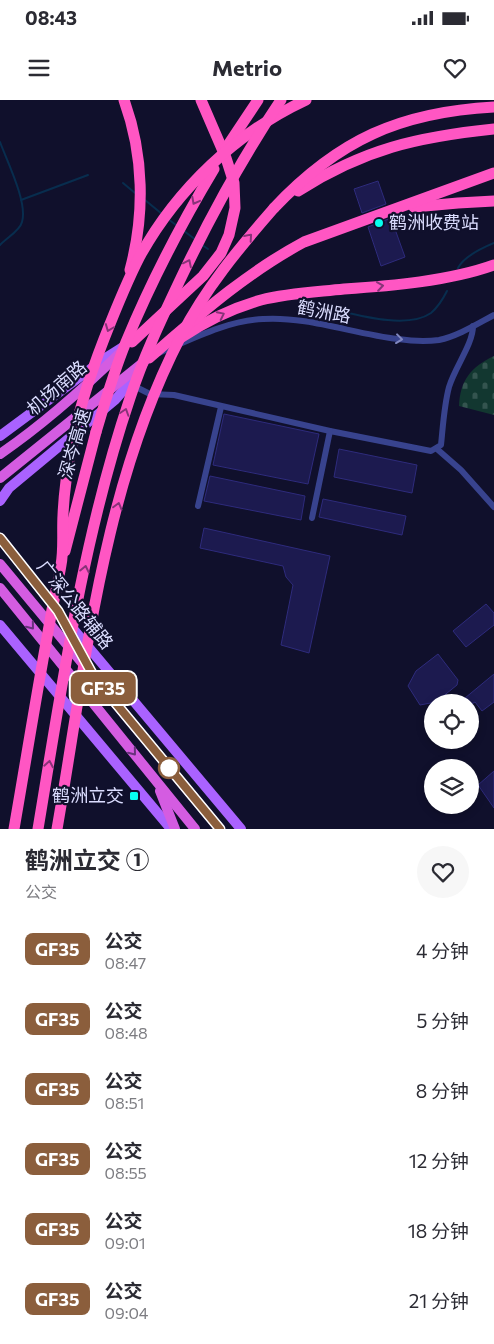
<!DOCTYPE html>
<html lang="zh">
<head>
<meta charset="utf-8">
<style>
  :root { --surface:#fff; --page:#f7f7f7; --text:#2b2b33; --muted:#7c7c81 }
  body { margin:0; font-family:Commissioner,"Noto Sans SC",sans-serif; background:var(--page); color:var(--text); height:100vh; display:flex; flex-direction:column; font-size:19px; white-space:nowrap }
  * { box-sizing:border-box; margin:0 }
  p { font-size:16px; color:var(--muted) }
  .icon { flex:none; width:28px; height:28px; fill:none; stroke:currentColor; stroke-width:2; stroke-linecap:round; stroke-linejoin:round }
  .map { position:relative; height:729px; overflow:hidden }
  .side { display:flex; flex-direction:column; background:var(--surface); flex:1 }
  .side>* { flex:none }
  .badge { padding:0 10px; border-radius:8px; font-size:18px; line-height:32px }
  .tools { position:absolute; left:424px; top:594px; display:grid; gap:10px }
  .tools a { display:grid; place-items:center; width:55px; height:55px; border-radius:50%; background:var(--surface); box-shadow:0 2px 8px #0003; font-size:25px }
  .map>.badge { position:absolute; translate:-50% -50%; box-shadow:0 0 0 2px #fff }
  .round { display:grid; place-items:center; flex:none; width:52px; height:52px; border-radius:26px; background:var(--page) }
  .overview { display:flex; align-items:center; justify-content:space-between; height:85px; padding:0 25px }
  h1 { font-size:24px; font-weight:700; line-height:38px }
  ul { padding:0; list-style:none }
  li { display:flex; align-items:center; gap:15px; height:70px; padding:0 25px }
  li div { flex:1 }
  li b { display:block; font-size:19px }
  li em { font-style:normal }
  li .badge { min-width:55px; font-weight:700; text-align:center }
  .status { display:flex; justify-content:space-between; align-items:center; height:35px; padding:0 25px; background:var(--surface); direction:ltr }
  .status svg { height:14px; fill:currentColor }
  header { display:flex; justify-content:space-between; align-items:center; height:65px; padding:0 25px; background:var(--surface); font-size:22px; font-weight:700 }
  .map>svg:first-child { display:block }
  .cemetery { fill:url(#cemetery-stones) }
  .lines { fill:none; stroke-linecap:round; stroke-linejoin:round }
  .stream { stroke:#082d4e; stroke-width:2 }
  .building { fill:#1c1a4f; stroke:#2e2b7c }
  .minor { stroke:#38438e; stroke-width:6 }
  .primary { stroke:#aa62ff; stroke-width:10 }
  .trunk { stroke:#d45ce1; stroke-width:10 }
  .motorway { stroke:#ff56c3; stroke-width:11 }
  .motorway-bridge { stroke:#ff56c3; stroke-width:11 }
  .oneway { stroke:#883378 }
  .oneway2 { stroke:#8188c1 }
  .oneway3 { stroke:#68327d }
  .line-casing { stroke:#fff; stroke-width:11 }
  .line { stroke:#8b5e3c; stroke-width:8 }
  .poi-dot { fill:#07ffef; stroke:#10102c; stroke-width:2 }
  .stop-dot { fill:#fff; stroke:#8b5e3c; stroke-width:2.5 }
  .labels { text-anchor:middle; stroke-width:4.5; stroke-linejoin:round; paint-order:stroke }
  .poi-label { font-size:18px; fill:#dbddff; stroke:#10102c; text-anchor:start }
  .street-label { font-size:18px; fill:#dbddff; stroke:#10102c }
</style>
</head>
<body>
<div class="status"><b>08:43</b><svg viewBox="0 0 49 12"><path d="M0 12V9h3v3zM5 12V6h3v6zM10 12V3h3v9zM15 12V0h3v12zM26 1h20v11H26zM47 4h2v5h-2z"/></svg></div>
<header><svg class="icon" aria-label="menu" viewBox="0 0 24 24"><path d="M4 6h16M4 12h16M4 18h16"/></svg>Metrio<svg class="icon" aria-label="heart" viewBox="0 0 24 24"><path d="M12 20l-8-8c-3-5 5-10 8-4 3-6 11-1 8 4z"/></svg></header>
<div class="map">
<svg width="494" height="729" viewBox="0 0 494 729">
  <defs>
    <pattern id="cemetery-stones" width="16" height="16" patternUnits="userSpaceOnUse" patternTransform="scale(1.25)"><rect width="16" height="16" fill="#123730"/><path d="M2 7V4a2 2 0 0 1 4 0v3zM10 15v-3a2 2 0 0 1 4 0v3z" fill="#34544f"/></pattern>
  </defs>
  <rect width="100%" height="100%" fill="#10102c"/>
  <path class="cemetery" d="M 494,256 L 494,315 L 459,306 C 460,280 471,267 494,256 Z"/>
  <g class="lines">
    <g class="stream">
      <path d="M 0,42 C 7,61 28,103 22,122 C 20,131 6,138 0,145"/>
      <polyline points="123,83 135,93"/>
      <polyline points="21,100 88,75"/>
      <polyline points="145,100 162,114"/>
      <polyline points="168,119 176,125"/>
      <polyline points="184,131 196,140"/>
      <polyline points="202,145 208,149"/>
      <path d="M 458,168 C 464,156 482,148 494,143"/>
      <path d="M 336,210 C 361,216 408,229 431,213 C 438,207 443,199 447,191"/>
    </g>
  </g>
  <g class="building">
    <polygon points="378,81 386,104 362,113 354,89"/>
    <polygon points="391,118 405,157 381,166 368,127"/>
    <polygon points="224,314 319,334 308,384 213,365"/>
    <polygon points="339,349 417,365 412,393 334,377"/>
    <polygon points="210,376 305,396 301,420 204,401"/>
    <polygon points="323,399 406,416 402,435 319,417"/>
    <polygon points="204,428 330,456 309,553 281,545 293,485 286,477 283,466 200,448"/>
    <polygon points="486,504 494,513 494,525 466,547 453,531"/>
    <polygon points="438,554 458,580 457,585 436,602 420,605 408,586 416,571"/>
    <polygon points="494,574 494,602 482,611 475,602 470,605 470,602 465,598"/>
    <polygon points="494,671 494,708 478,685"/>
  </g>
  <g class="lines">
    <g class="minor">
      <path d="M 159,253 C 192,239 226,221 263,219 C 307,216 354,234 398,239 C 411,241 425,242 439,240 C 458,236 477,224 494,215"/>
      <path d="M 132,285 L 150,294 L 174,295 L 330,331 L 431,351 L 441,345 C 443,326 444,306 449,287 C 455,267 473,244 473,226"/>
      <polyline points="437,349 461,370 494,407"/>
      <polyline points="198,406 221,307"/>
      <polyline points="312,418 330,331"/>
    </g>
    <g class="primary">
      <polyline points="0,336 104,259 123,247"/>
      <polyline points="0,401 9,388 115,300 135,277"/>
      <polyline points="0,438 57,510"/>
      <polyline points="69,524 241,729"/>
      <polyline points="0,525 171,729"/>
    </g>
    <g class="trunk">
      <path d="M 0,354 C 44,324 83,289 121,252"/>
      <polyline points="0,378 144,262"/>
      <polyline points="0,464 220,729"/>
      <polyline points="0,488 195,729"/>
      <polyline points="58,511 82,557"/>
      <polyline points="160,691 175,729"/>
    </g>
    <g class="motorway">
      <path d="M 124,0 C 144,55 145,114 130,170"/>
      <path d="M 298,91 C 364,49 417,37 494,29"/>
      <polyline points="414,107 458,103 494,101"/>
      <path d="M 274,108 C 338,40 400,12 494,7"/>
      <path d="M 182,237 C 206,221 233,208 261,200 C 288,193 316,192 344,189 C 390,186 450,181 494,165"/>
      <polyline points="132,242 203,176 221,153 229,135 235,108 234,83 226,58 201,0"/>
      <path d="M 149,258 C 198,216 246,173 304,142 L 494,73"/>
      <polyline points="65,451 96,332"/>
    </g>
    <g class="motorway-bridge">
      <polyline points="226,48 258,0"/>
      <path d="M 96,332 C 105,302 114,271 126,242 C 151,182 181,124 214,69"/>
      <path d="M 14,729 C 26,660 37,591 50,521 C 53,502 58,484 61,465 C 64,449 62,432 63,415 C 64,393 67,371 71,350 C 78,311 90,275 104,239 C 115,211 126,183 140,156 C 177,89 237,32 306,0"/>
      <path d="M 38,729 C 62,585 83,437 130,298 C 143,258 162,218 180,180 C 210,117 242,58 281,0"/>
      <path d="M 57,729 C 86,563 102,388 181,236 C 205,189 239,148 274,108"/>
    </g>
  </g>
  <defs><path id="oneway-chevron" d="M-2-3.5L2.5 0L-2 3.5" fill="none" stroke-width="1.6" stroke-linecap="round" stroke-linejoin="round" transform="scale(1.25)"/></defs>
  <g class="oneway">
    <use href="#oneway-chevron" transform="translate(195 101) rotate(118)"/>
    <use href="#oneway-chevron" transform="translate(249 137) rotate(-49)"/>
    <use href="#oneway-chevron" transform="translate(188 163) rotate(-64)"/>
    <use href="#oneway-chevron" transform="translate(380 186) rotate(-8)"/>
    <use href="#oneway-chevron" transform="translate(221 215) rotate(-26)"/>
    <use href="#oneway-chevron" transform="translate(109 228) rotate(111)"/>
    <use href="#oneway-chevron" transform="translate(125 312) rotate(-72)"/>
    <use href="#oneway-chevron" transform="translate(118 406) rotate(-75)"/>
    <use href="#oneway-chevron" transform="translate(85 469) rotate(-78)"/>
    <use href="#oneway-chevron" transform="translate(49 664) rotate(-80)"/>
  </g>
  <use class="oneway2" href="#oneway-chevron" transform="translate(399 239) rotate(7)"/>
  <g class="oneway3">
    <use href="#oneway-chevron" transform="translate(31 526) rotate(51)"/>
    <use href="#oneway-chevron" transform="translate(133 652) rotate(51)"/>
  </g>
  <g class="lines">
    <g class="line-casing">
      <polyline id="line" points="0,438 58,511 94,577 220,729"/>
    </g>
    <use href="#line" class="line"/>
  </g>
  <g class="poi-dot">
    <circle cx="379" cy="123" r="5"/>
    <rect x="129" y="691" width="10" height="10" rx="2.5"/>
  </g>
  <circle class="stop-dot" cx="169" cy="668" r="10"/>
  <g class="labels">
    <g class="poi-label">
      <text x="389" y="129">鹤洲收费站</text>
      <text x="124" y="702" text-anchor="end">鹤洲立交</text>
    </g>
    <g class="street-label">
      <text transform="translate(324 212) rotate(11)" y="6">鹤洲路</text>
      <text transform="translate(57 288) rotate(-41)" y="6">机场南路</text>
      <text transform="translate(75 344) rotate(-74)" y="6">深岑高速</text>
      <text transform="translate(75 505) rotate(51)" y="6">广深公路辅路</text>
    </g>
  </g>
</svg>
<div class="tools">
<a><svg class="icon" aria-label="locate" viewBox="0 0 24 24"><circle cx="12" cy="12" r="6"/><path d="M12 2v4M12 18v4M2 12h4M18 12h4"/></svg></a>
<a><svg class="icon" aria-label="layers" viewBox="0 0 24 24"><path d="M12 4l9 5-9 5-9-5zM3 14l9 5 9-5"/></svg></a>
</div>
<b class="badge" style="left:103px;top:588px;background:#8b5e3c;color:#fff">GF35</b>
</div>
<section class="side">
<div class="overview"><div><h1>鹤洲立交 ①</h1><p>公交</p></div><a class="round"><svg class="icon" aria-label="heart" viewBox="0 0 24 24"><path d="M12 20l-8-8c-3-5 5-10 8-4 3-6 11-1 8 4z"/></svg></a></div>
<ul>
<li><span class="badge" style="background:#8b5e3c;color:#fff">GF35</span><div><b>公交</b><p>08:47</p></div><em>4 分钟</em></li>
<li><span class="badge" style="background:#8b5e3c;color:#fff">GF35</span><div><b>公交</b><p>08:48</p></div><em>5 分钟</em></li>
<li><span class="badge" style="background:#8b5e3c;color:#fff">GF35</span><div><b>公交</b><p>08:51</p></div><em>8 分钟</em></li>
<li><span class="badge" style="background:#8b5e3c;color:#fff">GF35</span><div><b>公交</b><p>08:55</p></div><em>12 分钟</em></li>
<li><span class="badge" style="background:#8b5e3c;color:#fff">GF35</span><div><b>公交</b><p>09:01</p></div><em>18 分钟</em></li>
<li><span class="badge" style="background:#8b5e3c;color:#fff">GF35</span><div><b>公交</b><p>09:04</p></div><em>21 分钟</em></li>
</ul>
</section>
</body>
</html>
